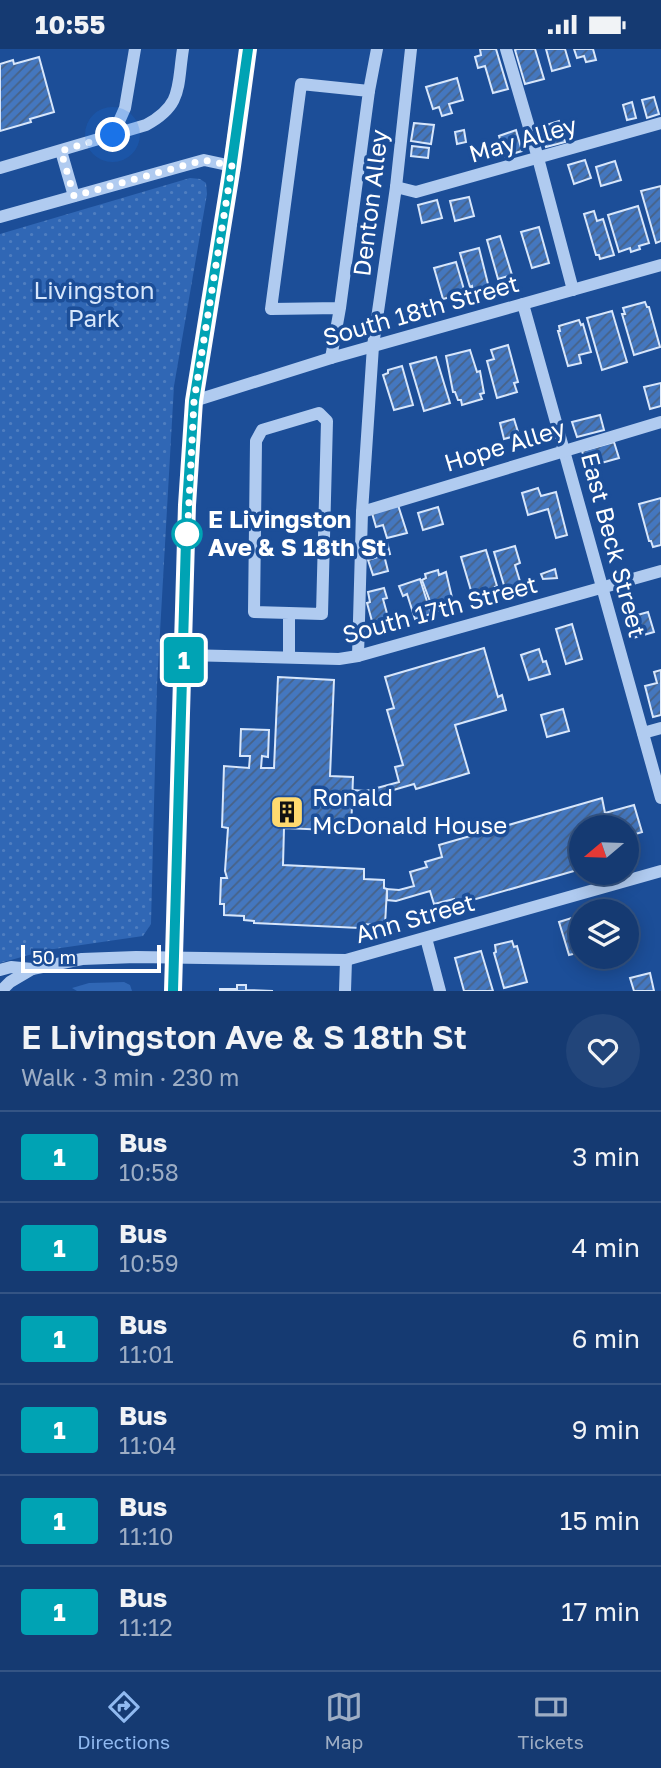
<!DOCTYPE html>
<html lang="en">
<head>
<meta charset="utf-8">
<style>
  :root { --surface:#153a72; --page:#22457a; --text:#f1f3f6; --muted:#9dadc4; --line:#345484; --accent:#90b9f0 }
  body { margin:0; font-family:"Golos Text",sans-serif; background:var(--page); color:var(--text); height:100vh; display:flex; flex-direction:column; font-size:26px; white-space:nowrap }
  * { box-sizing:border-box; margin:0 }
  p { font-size:23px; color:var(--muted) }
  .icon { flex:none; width:38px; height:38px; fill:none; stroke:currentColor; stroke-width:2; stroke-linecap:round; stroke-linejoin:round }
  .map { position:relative; height:942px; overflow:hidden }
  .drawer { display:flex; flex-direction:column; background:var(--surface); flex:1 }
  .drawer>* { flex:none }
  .badge { padding:0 14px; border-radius:5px; font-size:24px; line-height:46px }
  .needle { width:46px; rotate:251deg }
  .tools { position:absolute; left:569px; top:766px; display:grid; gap:14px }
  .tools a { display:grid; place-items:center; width:70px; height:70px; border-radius:50%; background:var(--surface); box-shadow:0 4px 18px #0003,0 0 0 2px var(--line); font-size:35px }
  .scale { position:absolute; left:21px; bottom:18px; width:140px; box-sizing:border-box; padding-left:7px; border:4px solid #fff; border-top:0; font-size:19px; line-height:24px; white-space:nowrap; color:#fff; -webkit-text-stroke:5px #1c4e98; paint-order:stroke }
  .you { position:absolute; width:35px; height:35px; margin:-18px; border:5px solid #fff; border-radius:50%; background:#1a73e8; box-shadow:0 0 0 10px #1a73e833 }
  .map>.badge { position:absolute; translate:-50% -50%; box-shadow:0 0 0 4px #fff }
  .round { display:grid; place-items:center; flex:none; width:74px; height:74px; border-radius:37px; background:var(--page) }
  .headline { display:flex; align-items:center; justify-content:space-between; height:119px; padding:0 21px }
  h1 { font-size:33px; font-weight:600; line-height:52px }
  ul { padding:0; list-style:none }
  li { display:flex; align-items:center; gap:21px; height:91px; padding:0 21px; border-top:2px solid var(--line) }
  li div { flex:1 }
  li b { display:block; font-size:26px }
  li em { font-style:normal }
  li .badge { min-width:77px; font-weight:700; text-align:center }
  .status { display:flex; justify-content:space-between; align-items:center; height:49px; padding:0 35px; background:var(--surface); direction:ltr }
  .status svg { height:19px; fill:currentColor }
  .tab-bar { display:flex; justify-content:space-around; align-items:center; height:98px; border-top:2px solid var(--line); background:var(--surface); font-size:19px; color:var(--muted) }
  .tab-bar a { display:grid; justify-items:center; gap:4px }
  .tab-bar .current { color:var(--accent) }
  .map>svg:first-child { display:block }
  .grass { fill:#3067b5 }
  .park { fill:url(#park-dots) }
  .building { fill:url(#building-hatch); stroke:#d7e6fb; stroke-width:2 }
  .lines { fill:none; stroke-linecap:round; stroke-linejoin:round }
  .minor { stroke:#b0cbf0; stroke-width:12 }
  .major { stroke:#f9fbff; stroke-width:18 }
  .line-casing { stroke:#fff; stroke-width:16 }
  .line { stroke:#00a3b4; stroke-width:10 }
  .walk { stroke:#fff; stroke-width:7; stroke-dasharray:0 12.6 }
  .stop-dot { fill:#fff; stroke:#00a3b4; stroke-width:3.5 }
  .labels { text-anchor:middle; stroke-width:7; stroke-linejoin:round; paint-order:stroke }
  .street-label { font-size:24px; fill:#fff; stroke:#1c4e98 }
  .park-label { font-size:24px; fill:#d7e6fb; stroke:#1c4e98 }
  .stop-label { font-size:24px; font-weight:bold; fill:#fff; stroke:#1c4e98; text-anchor:start }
  .poi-label { font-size:24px; fill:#fff; stroke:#1c4e98; text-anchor:start }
</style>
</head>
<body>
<div class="status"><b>10:55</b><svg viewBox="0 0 49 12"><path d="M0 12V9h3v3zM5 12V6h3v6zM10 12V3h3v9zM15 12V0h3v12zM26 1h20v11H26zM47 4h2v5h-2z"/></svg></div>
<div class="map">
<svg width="661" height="942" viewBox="0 0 661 942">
  <defs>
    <pattern id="park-dots" width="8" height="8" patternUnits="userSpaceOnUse" patternTransform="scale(1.75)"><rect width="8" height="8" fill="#3067b5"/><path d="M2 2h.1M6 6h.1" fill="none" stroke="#4f7ec0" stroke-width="1.8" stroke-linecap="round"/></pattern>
    <pattern id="building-hatch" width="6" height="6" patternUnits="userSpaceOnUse" patternTransform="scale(1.75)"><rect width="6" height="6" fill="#4477bf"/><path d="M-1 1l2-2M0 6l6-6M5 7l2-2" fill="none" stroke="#486286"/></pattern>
  </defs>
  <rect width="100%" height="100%" fill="#1c4e98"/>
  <polygon class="grass" points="124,933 130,936 132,942 77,942 72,939 89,934"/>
  <polygon class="park" points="190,129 200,130 206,134 207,145 174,337 157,636 151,875 143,887 47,901 0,914 0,185"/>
  <g class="building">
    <polygon points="480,0 496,0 508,40 493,44 485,17 478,19 475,8 481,6"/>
    <polygon points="517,0 535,0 544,30 525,35 515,1"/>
    <polygon points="546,0 565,0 570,17 552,22"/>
    <polygon points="574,0 593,0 596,11 586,13 584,7 577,9"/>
    <polygon points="39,8 54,63 30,70 31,73 0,82 0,15 13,11 14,15"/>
    <polygon points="457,29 463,51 449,55 452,64 442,67 439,58 433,60 426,38"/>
    <polygon points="654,48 659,65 647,69 642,51"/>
    <polygon points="632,53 636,69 627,71 623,56"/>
    <polygon points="559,72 565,93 546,98 540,78"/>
    <polygon points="414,74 434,76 431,95 411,92"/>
    <polygon points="464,81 466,93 457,95 455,83"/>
    <polygon points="516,81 522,102 505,107 499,87"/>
    <polygon points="412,97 429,99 428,109 411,107"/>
    <polygon points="585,111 591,129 574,135 568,116"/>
    <polygon points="615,112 621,131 601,137 596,118"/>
    <polygon points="661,137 661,192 656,194 641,142"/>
    <polygon points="469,148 474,167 455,172 450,152"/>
    <polygon points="437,151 442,169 422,174 418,156"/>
    <polygon points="638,157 649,194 639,197 640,200 631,203 630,199 619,203 608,166"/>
    <polygon points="594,162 597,172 603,170 614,206 600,210 599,206 596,206 584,165"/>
    <polygon points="539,178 549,214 532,219 521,183"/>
    <polygon points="500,187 512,226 498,230 487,191"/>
    <polygon points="479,199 489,239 473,243 472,237 470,238 460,204"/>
    <polygon points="456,213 465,244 443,250 434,219"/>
    <polygon points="645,253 647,258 649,258 660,298 634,306 622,265 625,265 623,259"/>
    <polygon points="612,262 627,313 602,321 587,269"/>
    <polygon points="579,271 581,276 583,275 591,303 579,306 581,314 568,317 558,282 560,282 559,277"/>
    <polygon points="508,296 518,333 514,334 517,343 497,349 487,312 494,310 491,301"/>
    <polygon points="470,301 477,323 480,322 484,344 480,345 482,350 462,356 461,351 458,351 455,343 453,343 446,307"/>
    <polygon points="436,308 450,354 424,362 410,315"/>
    <polygon points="402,317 413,356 394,361 383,326 388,324 388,321"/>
    <polygon points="661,334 661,357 650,360 644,338"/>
    <polygon points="600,366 604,381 577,388 572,373"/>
    <polygon points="514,370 519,386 504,390 500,374"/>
    <polygon points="614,393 619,409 587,418 582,402"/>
    <polygon points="538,439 541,447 556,443 567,486 556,489 548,460 528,466 522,444"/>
    <polygon points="661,449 661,496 653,498 651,492 649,492 639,455"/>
    <polygon points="398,456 407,484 387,489 383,476 376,478 372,464"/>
    <polygon points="438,458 443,475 423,481 418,464"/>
    <polygon points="387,493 390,505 372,510 369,498"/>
    <polygon points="515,497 520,514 515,516 522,539 506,543 494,503"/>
    <polygon points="486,501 497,537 495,538 496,543 475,549 473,544 472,545 461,508"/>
    <polygon points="384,506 388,522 373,526 368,511"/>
    <polygon points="555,520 557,529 543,530 541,525"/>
    <polygon points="438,521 439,526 446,523 454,557 434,563 422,531 426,529 425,525"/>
    <polygon points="420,530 431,565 415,570 407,545 403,547 399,537"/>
    <polygon points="384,539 387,549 383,550 391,579 375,583 367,554 370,553 368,543"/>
    <polygon points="648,563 654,583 633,589 627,569"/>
    <polygon points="572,575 582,610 566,615 556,580"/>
    <polygon points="484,599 498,648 502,646 506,661 455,676 469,724 416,740 414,735 366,749 353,748 353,741 366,742 399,733 395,718 403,716 387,661 394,659 385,628"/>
    <polygon points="539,600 543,613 546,612 550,625 529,631 521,606"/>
    <polygon points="661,621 661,666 653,668 645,637 657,634 654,623"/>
    <polygon points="278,628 334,631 330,727 353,728 351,782 284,779 283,816 364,820 364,830 384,831 384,839 387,840 385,876 359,875 359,879 254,874 254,872 244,871 244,867 224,866 224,855 220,855 221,829 227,829 225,822 228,779 222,778 224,717 249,719 250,707 240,707 241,680 269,681 268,708 262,707 261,719 274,719"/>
    <polygon points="563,660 569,682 547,688 541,666"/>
    <polygon points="602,749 605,764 634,756 642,783 626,788 626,779 581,779 581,820 455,856 454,850 434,855 430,842 396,852 387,851 387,840 399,841 414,837 410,823 427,818 425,813 442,808 439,796"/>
    <polygon points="575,868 581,891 581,903 569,906 559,873"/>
    <polygon points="512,892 514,898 517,897 527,933 504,939 494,904 496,903 495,896"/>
    <polygon points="481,902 493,942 464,942 455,909"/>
    <polygon points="650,924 654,942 634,942 630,929"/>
    <polygon points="237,936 246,936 246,941 273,942 220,942 220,940 237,940"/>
  </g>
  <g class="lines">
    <g class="minor">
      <polyline points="506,0 538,109 573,241"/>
      <polyline points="369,42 377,0"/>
      <polyline points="113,86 125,59 135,0"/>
      <polyline points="61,102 74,147"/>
      <path d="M 0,119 L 146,76 C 183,56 177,38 183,0"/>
      <polyline points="396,138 416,143 661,74"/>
      <polyline points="0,168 204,111 232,117"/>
      <polyline points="523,255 661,749"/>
      <polyline points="331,309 340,259 369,42 301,35 271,260 340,259"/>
      <polyline points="194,352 331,309 661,216"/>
      <polyline points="362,463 661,373"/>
      <polyline points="184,606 339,610 358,607 661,522"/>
      <polyline points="358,607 362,463 373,297 396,138 411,0"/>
      <polyline points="289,608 289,564 322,565 327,372 319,364 262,381 256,392 254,563 289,564"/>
      <polyline points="643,684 661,679"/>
      <polyline points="426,889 440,942"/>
      <polyline points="0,921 11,918 32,920"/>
      <polyline points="1,942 10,933 32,920 82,910 136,908 346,911 661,822"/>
      <polyline points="345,942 346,911"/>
    </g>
    <polyline class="major" points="173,942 187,456 194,352 232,117 248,0"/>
  </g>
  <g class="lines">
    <g class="line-casing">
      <polyline id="line" points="173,942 187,456 194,352 229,134 248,0"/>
    </g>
    <use href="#line" class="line"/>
    <polyline class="walk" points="113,86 61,102 74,147 204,111 232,117 194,352 187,493 187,485"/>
  </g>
  <defs>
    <g id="building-square" transform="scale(1.75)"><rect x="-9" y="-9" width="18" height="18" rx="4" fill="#ffda6f" stroke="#1c4e98"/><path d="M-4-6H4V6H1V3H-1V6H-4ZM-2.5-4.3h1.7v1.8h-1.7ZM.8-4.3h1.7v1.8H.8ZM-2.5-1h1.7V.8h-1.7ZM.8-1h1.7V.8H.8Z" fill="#111"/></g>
  </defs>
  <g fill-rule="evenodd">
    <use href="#building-square" x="287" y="763"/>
  </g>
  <circle class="stop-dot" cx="187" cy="485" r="14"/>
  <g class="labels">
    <g class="street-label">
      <text transform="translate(523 91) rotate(-16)" y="8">May Alley</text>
      <text transform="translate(371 154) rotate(-83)" y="8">Denton Alley</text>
      <text transform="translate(421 262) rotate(-16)" y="8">South 18th Street</text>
      <text transform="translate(505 397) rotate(-17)" y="8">Hope Alley</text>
      <text transform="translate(613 496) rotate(75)" y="8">East Beck Street</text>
      <text transform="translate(440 561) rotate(-15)" y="8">South 17th Street</text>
      <text transform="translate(415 870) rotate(-16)" y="8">Ann Street</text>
    </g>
    <g class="park-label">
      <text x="94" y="250">Livingston<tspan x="94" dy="28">Park</tspan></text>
    </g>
    <g class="stop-label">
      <text x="208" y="479">E Livingston<tspan x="208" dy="28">Ave &amp; S 18th St</tspan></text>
    </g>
    <g class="poi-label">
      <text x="312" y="757">Ronald<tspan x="312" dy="28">McDonald House</tspan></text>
    </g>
  </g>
</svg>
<div class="tools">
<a><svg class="needle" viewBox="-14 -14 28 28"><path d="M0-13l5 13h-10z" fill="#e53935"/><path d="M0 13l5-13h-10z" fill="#9dadc4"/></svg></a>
<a><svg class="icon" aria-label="layers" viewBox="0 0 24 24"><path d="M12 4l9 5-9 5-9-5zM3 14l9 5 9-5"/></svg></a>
</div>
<div class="scale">50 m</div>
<div class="you" style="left:113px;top:86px"></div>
<b class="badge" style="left:184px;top:611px;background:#00a3b4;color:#fff">1</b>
</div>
<section class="drawer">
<div class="headline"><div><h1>E Livingston Ave &amp; S 18th St</h1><p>Walk · 3 min · 230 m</p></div><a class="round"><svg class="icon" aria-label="heart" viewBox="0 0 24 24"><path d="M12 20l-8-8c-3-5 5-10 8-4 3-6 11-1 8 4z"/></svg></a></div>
<ul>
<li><span class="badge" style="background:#00a3b4;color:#fff">1</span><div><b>Bus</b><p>10:58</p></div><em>3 min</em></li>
<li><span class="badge" style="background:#00a3b4;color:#fff">1</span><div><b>Bus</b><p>10:59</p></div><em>4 min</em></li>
<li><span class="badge" style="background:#00a3b4;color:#fff">1</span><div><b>Bus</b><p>11:01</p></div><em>6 min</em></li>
<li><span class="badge" style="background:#00a3b4;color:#fff">1</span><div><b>Bus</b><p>11:04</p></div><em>9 min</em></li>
<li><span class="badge" style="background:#00a3b4;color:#fff">1</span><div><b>Bus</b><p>11:10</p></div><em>15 min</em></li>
<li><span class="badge" style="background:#00a3b4;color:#fff">1</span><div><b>Bus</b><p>11:12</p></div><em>17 min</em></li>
</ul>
</section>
<nav class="tab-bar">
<a class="current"><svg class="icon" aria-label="directions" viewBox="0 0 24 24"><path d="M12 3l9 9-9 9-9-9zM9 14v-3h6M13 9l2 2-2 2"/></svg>Directions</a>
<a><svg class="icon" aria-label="map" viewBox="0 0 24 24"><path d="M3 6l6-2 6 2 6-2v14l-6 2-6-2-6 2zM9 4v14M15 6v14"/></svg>Map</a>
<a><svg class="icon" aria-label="tickets" viewBox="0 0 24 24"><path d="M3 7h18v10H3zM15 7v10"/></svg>Tickets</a>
</nav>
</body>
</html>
